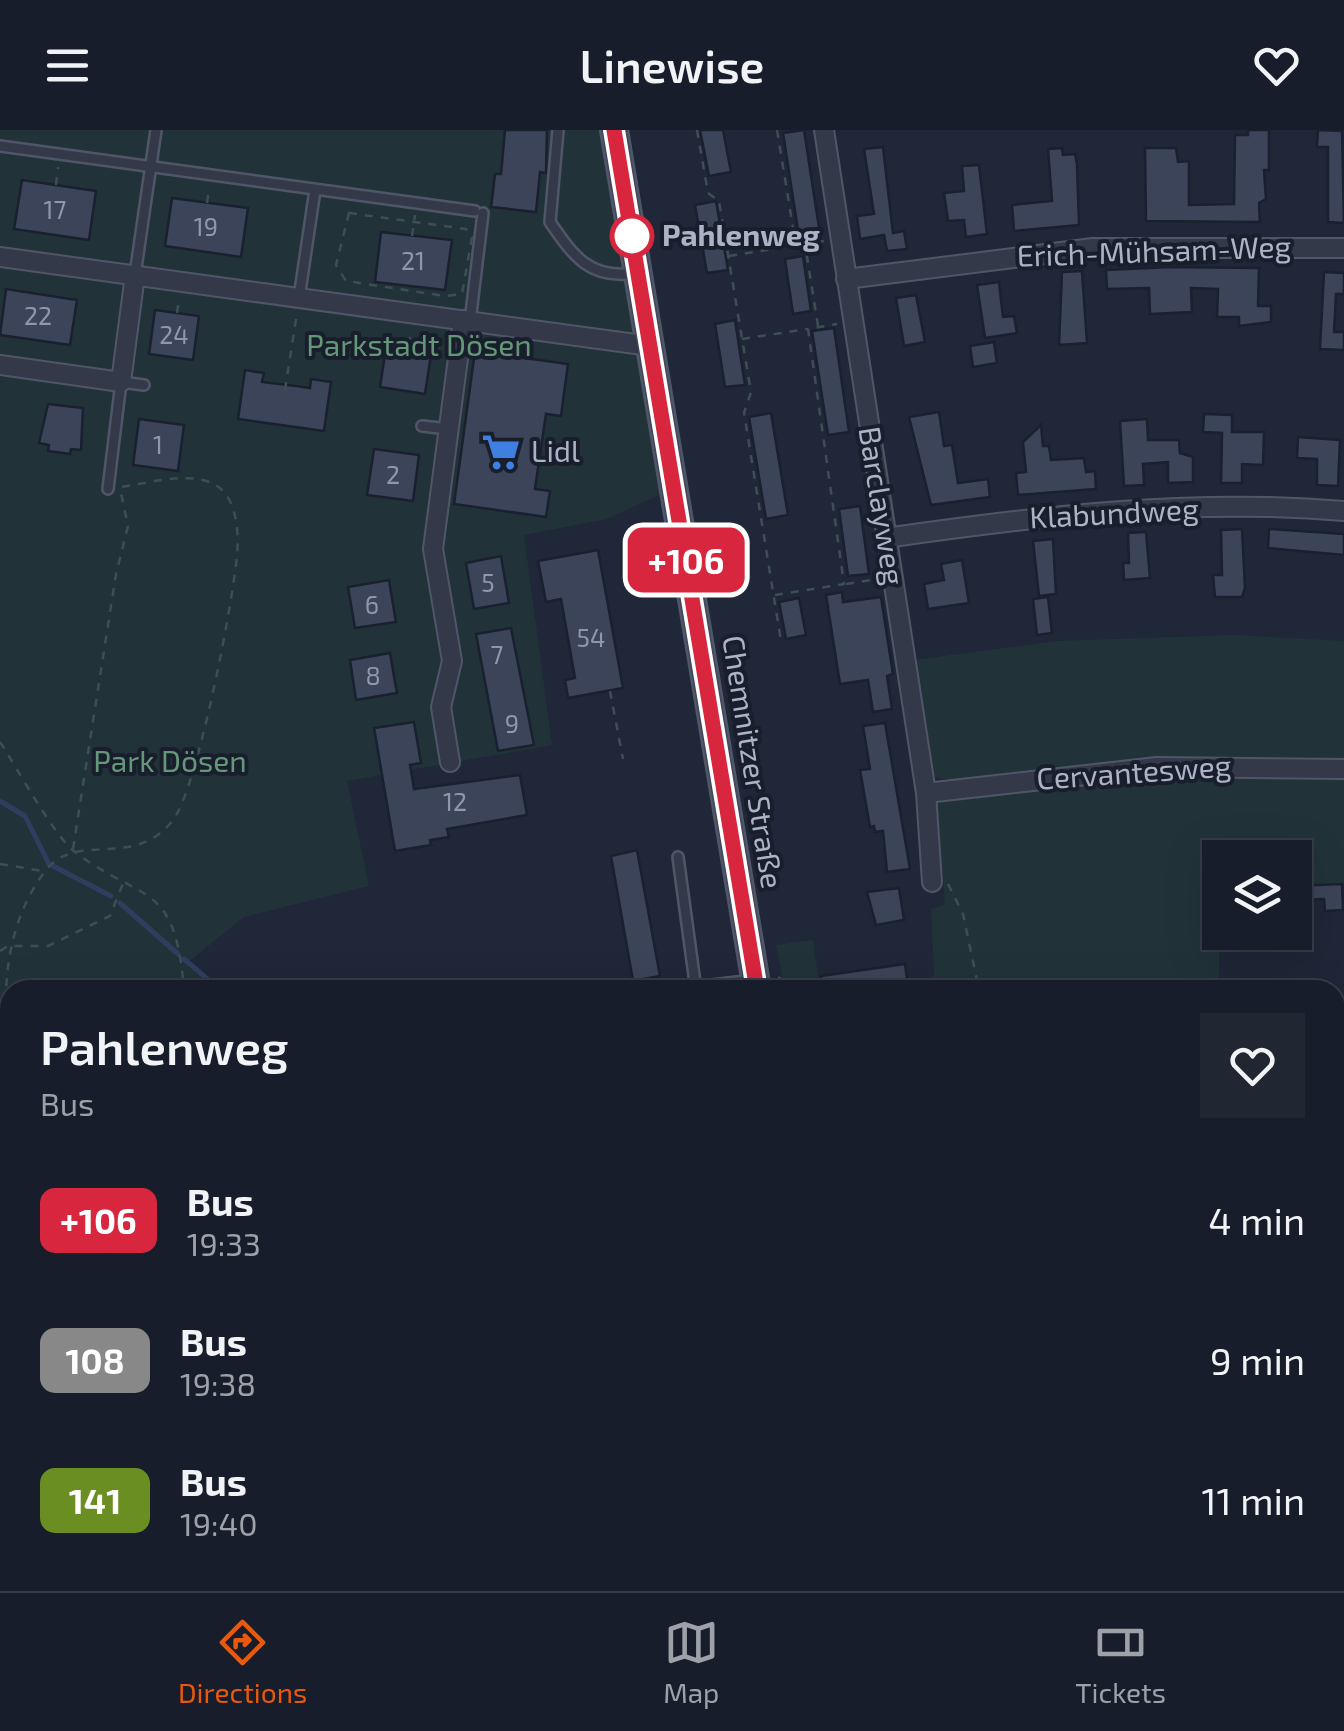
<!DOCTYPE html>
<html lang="en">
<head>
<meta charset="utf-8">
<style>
  :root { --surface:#171d2a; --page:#202632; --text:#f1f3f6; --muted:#9ea2a8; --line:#363b47; --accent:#ea580c }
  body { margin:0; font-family:"Exo 2",sans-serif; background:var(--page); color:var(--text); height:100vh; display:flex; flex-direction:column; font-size:38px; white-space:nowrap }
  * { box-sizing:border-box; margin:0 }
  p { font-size:32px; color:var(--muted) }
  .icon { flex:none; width:55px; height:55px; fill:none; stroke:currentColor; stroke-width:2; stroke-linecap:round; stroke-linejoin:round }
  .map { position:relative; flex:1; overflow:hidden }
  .details { position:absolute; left:0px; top:850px; width:1345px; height:612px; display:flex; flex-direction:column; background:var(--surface); border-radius:30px 30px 0 0; box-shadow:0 10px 40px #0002,0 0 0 2px var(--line) }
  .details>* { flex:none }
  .badge { padding:0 20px; border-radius:15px; font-size:35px; line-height:65px }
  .controls { position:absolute; left:1202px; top:710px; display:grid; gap:20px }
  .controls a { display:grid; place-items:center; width:110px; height:110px; border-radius:0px; background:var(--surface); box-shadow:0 10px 40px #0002,0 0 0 2px var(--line); font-size:50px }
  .map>.badge { position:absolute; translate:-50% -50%; box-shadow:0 0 0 5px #fff }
  .round { display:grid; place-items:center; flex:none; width:105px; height:105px; border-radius:0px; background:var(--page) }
  .summary { display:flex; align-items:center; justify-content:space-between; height:170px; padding:0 40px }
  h1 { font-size:48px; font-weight:600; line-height:75px }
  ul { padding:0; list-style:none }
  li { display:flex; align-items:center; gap:30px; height:140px; padding:0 40px }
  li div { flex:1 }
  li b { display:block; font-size:38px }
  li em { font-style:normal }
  li .badge { min-width:110px; font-weight:700; text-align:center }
  header { display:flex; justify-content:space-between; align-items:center; height:130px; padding:0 40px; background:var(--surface); font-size:45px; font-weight:600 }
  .tab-bar { display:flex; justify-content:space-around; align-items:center; height:140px; border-top:2px solid var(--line); background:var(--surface); font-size:28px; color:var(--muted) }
  .tab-bar a { display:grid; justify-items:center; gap:5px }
  .tab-bar .active { color:var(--accent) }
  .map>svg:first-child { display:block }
  .green { fill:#213339 }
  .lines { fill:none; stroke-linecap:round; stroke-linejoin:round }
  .stream { stroke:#303d5e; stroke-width:5 }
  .building { fill:#3b4459; stroke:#1a202f; stroke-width:2.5 }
  .lane-casing { stroke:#505667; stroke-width:14 }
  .street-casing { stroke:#505667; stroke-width:22 }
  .secondary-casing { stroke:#505667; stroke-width:30 }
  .path { stroke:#3c4f54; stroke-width:2.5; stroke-dasharray:8 8; stroke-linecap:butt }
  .lane { stroke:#333949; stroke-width:9 }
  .street { stroke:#333949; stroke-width:18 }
  .secondary { stroke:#41475c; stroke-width:25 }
  .line-casing { stroke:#fff; stroke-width:22 }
  .line { stroke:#d7263d; stroke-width:15 }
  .stop-dot { fill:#fff; stroke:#d7263d; stroke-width:5 }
  .labels { text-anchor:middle; stroke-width:8; stroke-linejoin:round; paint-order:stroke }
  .number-label { font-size:25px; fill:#9097ab }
  .stop-label { font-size:30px; font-weight:bold; fill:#adb3c6; stroke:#191e2d; text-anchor:start }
  .street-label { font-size:30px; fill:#adb3c6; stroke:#191e2d }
  .park-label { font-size:30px; fill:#649777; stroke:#191e2d }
  .poi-label { font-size:30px; fill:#adb3c6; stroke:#191e2d; text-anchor:start }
</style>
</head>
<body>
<header><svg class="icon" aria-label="menu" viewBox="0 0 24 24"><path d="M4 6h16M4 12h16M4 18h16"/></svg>Linewise<svg class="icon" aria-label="heart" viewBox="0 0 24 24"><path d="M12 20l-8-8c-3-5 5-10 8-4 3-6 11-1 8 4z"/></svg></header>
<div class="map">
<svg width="1344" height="1461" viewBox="0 0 1344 1461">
  <rect width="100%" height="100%" fill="#1f2738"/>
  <g class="green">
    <polygon points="0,0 603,0 668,361 607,389 524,405 552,615 347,651 369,756 244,787 186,834 213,860 10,860 10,1170 0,1173"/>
    <polygon points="1233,505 1344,511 1344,630 1155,627 948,650 933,646 914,530 1057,511"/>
    <polygon points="1266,644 1344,649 1344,754 1295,755 1295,728 1220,728 1219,860 922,860 934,844 931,779 945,775 937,674 947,669 1156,646"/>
    <polygon points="813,810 820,860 785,860 776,815"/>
    <polygon points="1344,977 1344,1124 1335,1113 1335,978"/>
    <polygon points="1344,1153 1344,1448 1335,1452 1335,1190"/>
    <polygon points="1334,1452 1293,1461 977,1461 974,1453"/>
  </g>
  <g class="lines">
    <g class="stream">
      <polyline points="0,671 25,686 49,734 111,766"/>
      <polyline points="120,773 178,824"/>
      <polyline points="184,829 220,860"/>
      <polyline points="1335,1229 1344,1232"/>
    </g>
  </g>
  <g class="building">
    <polygon points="505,0 547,0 546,43 540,42 536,82 491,77 495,44 501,44"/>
    <polygon points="700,0 723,0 731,42 709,46"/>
    <polygon points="804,0 820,104 799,107 783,3"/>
    <polygon points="1248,0 1269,0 1269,40 1264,40 1266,69 1259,73 1260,92 1146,91 1145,18 1176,18 1178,32 1189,31 1189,75 1234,74 1235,5 1248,5"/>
    <polygon points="1318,0 1342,1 1344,93 1328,92 1328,17 1317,17"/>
    <polygon points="883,17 893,103 904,101 907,119 887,121 884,105 860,109 857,86 874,84 864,19"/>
    <polygon points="1062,18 1063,25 1075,24 1077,34 1079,95 1014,101 1012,75 1052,71 1048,19"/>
    <polygon points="979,35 987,104 966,107 964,90 948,91 944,63 964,61 962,36"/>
    <polygon points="22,50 96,61 89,110 14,99"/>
    <polygon points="172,68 248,78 241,127 165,116"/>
    <polygon points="716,71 728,140 707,143 695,75"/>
    <polygon points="381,102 452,110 445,160 375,152"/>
    <polygon points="803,126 811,181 793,184 785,129"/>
    <polygon points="1171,137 1259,138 1258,176 1271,176 1271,192 1239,196 1239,187 1217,187 1218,159 1191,158 1192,182 1150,184 1149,158 1107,159 1106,140"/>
    <polygon points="1082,141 1087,213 1059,215 1062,142"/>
    <polygon points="1324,142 1344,143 1344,164 1336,164 1334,202 1344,202 1344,220 1320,219"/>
    <polygon points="999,152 1003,187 1014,186 1017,203 985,208 977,155"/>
    <polygon points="6,159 77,170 70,215 0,205"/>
    <polygon points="916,165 925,212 904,216 896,168"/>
    <polygon points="155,180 199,186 193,230 149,224"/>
    <polygon points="735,190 745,255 725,257 715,194"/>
    <polygon points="834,198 849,302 828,305 812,201"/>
    <polygon points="387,211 432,218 425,264 380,257"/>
    <polygon points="994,212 997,233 973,237 970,216"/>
    <polygon points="475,221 568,234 561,286 546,284 535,359 550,361 546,387 454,374"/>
    <polygon points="245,240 264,243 262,252 296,256 310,258 311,249 331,252 324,301 238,289"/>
    <polygon points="48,274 83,278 81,320 71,319 70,324 48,321 49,315 39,313"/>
    <polygon points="939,282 944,316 952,315 958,353 988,349 990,367 931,375 909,287"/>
    <polygon points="771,283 788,385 766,389 749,287"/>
    <polygon points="1204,284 1232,285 1232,302 1264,302 1263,335 1242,334 1242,353 1221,353 1222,303 1203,302"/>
    <polygon points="139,289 184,295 178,341 133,335"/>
    <polygon points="1147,289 1148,310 1179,310 1180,323 1193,327 1193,352 1168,353 1168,332 1143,334 1144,355 1124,356 1120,291"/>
    <polygon points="1041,295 1043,316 1049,316 1051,330 1084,328 1086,342 1095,341 1096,359 1018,365 1016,343 1026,342 1023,312"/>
    <polygon points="1298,307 1340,310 1338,356 1317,355 1317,329 1297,328"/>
    <polygon points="374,319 419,325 413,371 367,365"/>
    <polygon points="860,376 869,444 848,446 839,379"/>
    <polygon points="1242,399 1245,458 1242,467 1215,467 1213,445 1222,445 1221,400"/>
    <polygon points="1269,399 1344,404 1344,425 1268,418"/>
    <polygon points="1146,402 1150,448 1124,450 1123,433 1129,433 1128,403"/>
    <polygon points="1053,409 1056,464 1039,466 1033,411"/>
    <polygon points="598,420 623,558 568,568 565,550 575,548 561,469 546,472 538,431"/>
    <polygon points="501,426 509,473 474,479 466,433"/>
    <polygon points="962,430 969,473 928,479 924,454 944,450 941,434"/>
    <polygon points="389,450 396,492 355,498 348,457"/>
    <polygon points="842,462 843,472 881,467 893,544 887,546 892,579 873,582 868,550 840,554 826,465"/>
    <polygon points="1048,467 1052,503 1037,505 1033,469"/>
    <polygon points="799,468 806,505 786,509 779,472"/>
    <polygon points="511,498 534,615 498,621 476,504"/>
    <polygon points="390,523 397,563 356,570 350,530"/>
    <polygon points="414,592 421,633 410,635 414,659 520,645 527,685 447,699 449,707 430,710 431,715 395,721 374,598"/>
    <polygon points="885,593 910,739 887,742 883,701 875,702 874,696 870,697 860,640 870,639 863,596"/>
    <polygon points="637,720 660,846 633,851 611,726"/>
    <polygon points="1342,754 1343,780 1325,781 1324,769 1295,770 1295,756"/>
    <polygon points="899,758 904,790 876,795 867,762"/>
    <polygon points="905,834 907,849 823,860 821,846"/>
  </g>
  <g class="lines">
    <g class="lane-casing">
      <g id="lane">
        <path d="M 558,0 L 550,92 C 574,127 590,150 636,143"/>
        <polyline points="0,16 475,81"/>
        <polyline points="135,145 156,0"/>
        <polyline points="299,168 315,60"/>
        <polyline points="470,192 483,83"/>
        <polyline points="422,296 448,299"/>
        <polyline points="108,359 121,252 144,255"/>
        <polyline points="678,727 696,860"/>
        <polyline points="696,857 753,850"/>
        <polyline points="0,1429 10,1427"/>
        <polyline points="106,1452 107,1461"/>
        <polyline points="266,1452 268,1461"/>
        <polyline points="387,1452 388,1461"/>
        <polyline points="552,1452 554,1461"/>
        <polyline points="646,1452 648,1461"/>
      </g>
    </g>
    <g class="street-casing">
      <g id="street">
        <polyline points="824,0 926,663 932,752"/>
        <polyline points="0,127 650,216"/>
        <polyline points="846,149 1093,118 1344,118"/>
        <polyline points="0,235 121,252 135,145"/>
        <path d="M 886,408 C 1038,386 1190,368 1344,381"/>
        <polyline points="450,632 441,577 452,531 433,419 463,190"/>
        <polyline points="926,663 1157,637 1344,639"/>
        <polyline points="1343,1461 1344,1460"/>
      </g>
    </g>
    <g class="secondary-casing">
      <g id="secondary">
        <polyline points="614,0 757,860"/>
        <polyline points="852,1452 854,1461"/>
      </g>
    </g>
    <g class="path">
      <polyline points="697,0 708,63 719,71 751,262 744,283 781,511"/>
      <polyline points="777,0 796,116"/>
      <polyline points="56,55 58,37"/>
      <polyline points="207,73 209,59"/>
      <polygon points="349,83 466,99 472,107 462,164 445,166 346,151 336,135"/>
      <polyline points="412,106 415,85"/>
      <polyline points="729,126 805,114"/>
      <polyline points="177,183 179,169"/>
      <polyline points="818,196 805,114 824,111"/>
      <polyline points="742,209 807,199"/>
      <polyline points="409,215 411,201"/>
      <polyline points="495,224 496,214"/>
      <polyline points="285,260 297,183"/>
      <polyline points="846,454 877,449"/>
      <polyline points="775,465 844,454 808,199 837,194"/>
      <polyline points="610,561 623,629"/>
      <path d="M 0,612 C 17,638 54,706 75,722 C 141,772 173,751 183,849 L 196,860"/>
      <polyline points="73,719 116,444 128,396 121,363"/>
      <polyline points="0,734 43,741"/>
      <polyline points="948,754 963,784 979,860"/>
      <polyline points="0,821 8,816 48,816 110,786 124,751"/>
      <polyline points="778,847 803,860"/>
      <path d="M 10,920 C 0,860 7,790 46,740 C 76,701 135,740 173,690 C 198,657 233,472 237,425 C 239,405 237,374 222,360 C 198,337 149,354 119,357"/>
      <polyline points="0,1113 10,1105"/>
      <polyline points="999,1452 1000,1461"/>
    </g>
    <use href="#lane" class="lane"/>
    <use href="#street" class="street"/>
    <use href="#secondary" class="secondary"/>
  </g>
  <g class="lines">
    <g class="line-casing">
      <polyline id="line" points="614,0 757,860"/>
    </g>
    <use href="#line" class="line"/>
  </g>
  <defs>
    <g id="supermarket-bare" transform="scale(3)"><path d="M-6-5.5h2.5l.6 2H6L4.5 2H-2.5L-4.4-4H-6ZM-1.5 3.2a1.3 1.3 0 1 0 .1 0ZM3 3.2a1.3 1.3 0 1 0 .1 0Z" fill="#3f7fe0" stroke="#191e2d" stroke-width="2.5" paint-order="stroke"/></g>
  </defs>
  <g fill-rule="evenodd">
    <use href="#supermarket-bare" x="501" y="322"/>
  </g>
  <circle class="stop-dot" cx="632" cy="106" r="20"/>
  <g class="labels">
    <g class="number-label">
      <text x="55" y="89">17</text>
      <text x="206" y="106">19</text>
      <text x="413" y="140">21</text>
      <text x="38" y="195">22</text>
      <text x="174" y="214">24</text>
      <text x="158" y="324">1</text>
      <text x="393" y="354">2</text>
      <text x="488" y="462">5</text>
      <text x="372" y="484">6</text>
      <text x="591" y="517">54</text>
      <text x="497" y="534">7</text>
      <text x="373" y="555">8</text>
      <text x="512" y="603">9</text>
      <text x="455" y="681">12</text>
    </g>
    <g class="stop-label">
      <text x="662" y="116">Pahlenweg</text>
    </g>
    <g class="street-label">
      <text transform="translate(1154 122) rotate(-2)" y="10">Erich-Mühsam-Weg</text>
      <text transform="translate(881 376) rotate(81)" y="10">Barclayweg</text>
      <text transform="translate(1114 384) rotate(-3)" y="10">Klabundweg</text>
      <text transform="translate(752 632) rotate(81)" y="10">Chemnitzer Straße</text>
      <text transform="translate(1134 643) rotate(-4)" y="10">Cervantesweg</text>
    </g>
    <g class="park-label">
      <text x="419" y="226">Parkstadt Dösen</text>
      <text x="170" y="642">Park Dösen</text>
    </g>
    <g class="poi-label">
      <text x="531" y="332">Lidl</text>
    </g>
  </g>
</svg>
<div class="controls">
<a><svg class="icon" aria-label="layers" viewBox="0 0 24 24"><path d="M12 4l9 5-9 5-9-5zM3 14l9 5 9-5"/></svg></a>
</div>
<b class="badge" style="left:686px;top:430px;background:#d7263d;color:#fff">+106</b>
<section class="details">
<div class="summary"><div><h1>Pahlenweg</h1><p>Bus</p></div><a class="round"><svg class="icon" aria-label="heart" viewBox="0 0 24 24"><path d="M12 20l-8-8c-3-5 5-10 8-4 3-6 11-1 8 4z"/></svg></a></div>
<ul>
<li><span class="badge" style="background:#d7263d;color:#fff">+106</span><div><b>Bus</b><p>19:33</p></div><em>4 min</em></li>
<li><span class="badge" style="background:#888;color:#fff">108</span><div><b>Bus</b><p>19:38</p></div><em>9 min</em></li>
<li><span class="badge" style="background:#6b8e23;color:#fff">141</span><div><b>Bus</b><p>19:40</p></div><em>11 min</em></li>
</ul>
</section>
</div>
<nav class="tab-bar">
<a class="active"><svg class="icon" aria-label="directions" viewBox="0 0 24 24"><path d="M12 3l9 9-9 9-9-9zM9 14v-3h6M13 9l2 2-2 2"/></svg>Directions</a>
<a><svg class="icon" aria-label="map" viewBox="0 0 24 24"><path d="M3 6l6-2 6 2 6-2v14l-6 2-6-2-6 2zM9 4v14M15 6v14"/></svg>Map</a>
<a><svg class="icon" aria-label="tickets" viewBox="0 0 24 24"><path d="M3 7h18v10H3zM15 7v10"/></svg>Tickets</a>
</nav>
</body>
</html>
